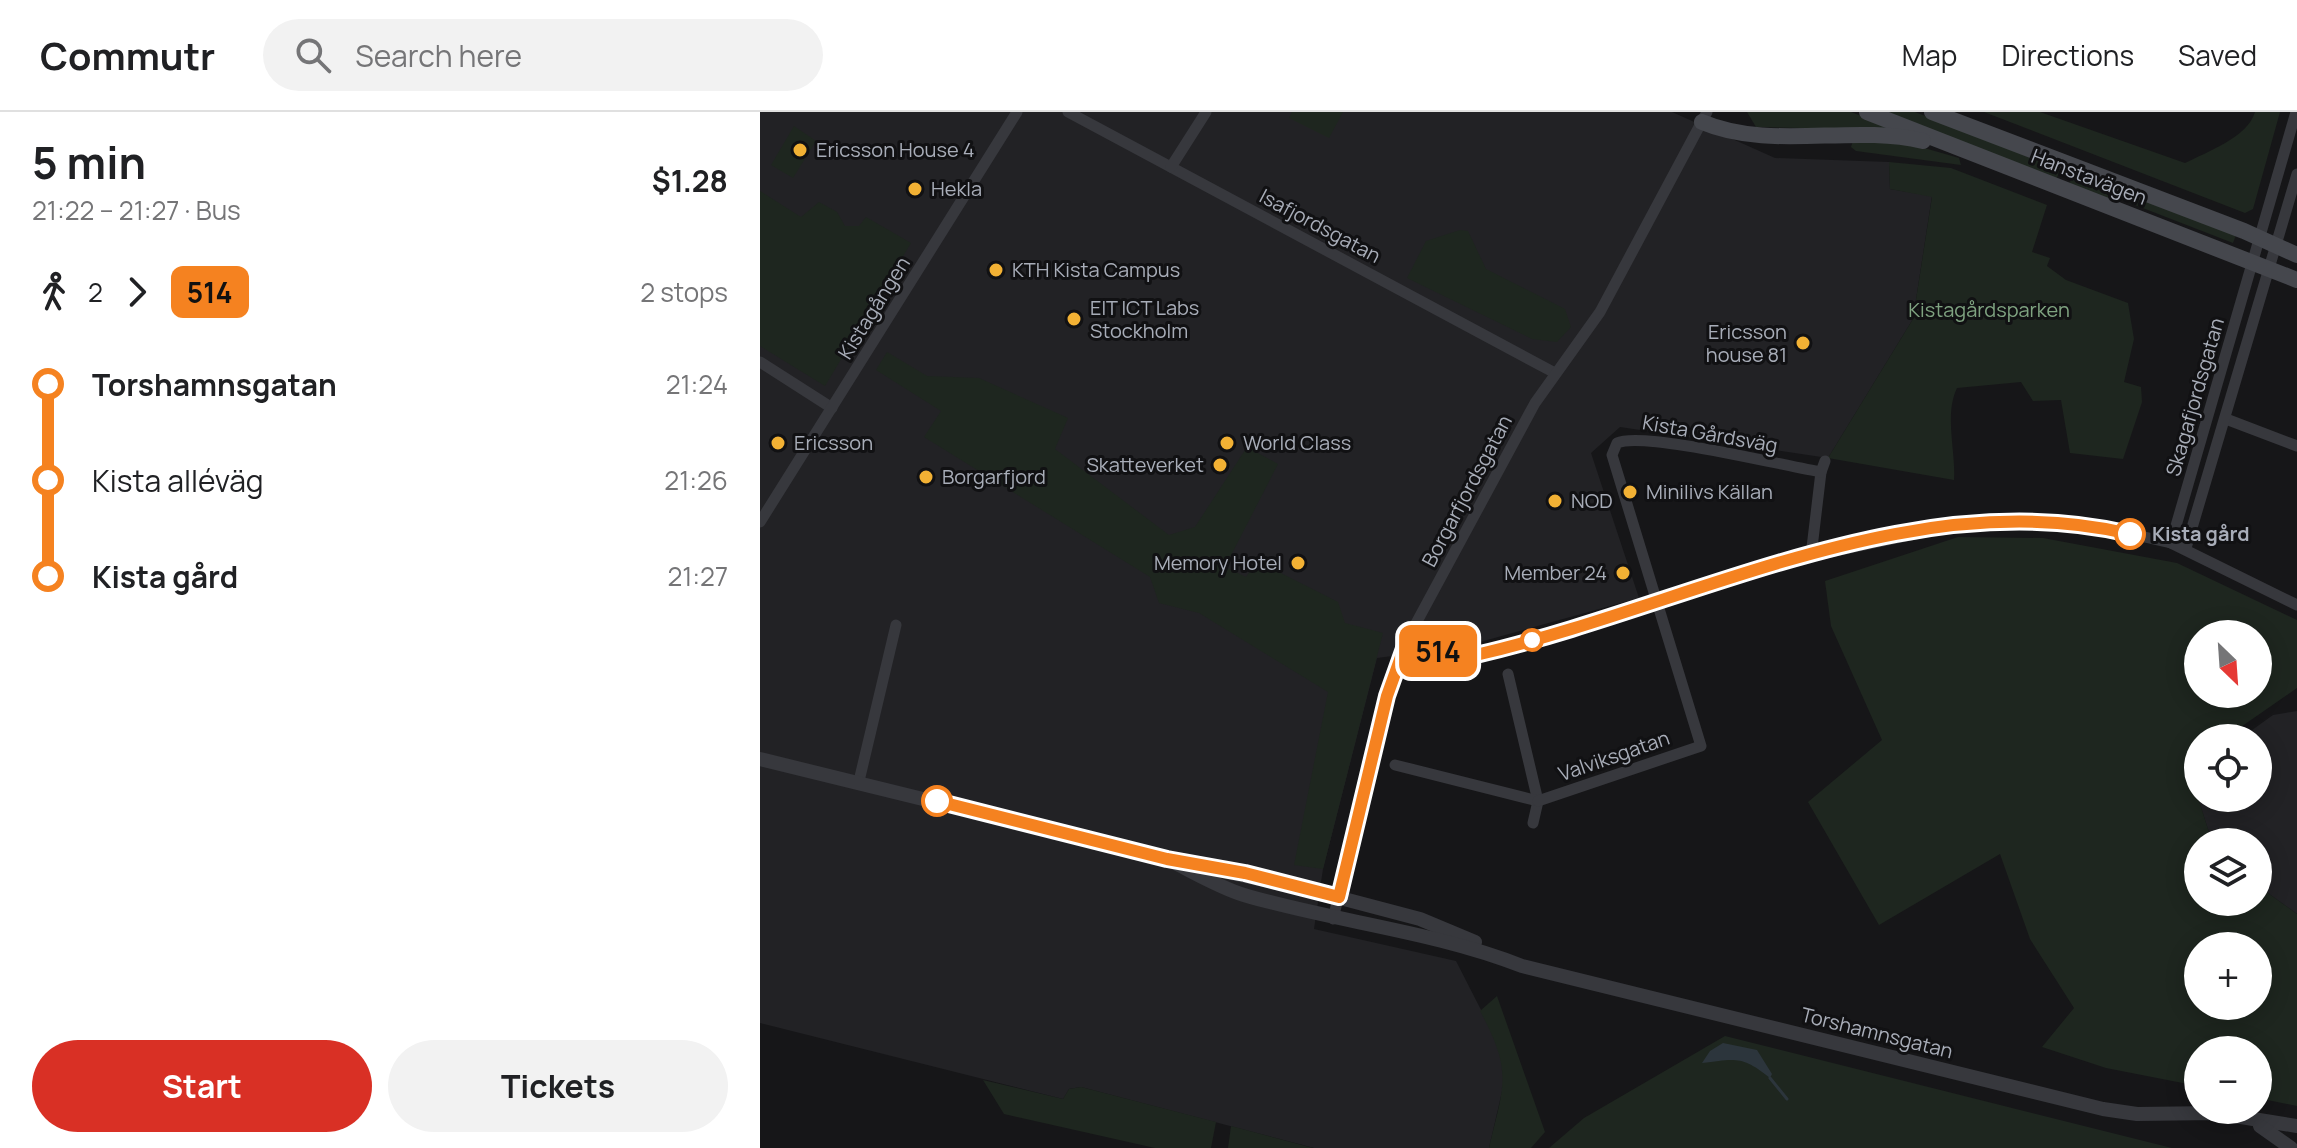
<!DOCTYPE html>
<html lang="en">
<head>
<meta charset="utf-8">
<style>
  :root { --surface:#fff; --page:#f2f2f2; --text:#202124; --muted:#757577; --line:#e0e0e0; --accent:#d93025 }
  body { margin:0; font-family:Manrope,sans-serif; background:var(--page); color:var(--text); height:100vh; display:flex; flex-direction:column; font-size:30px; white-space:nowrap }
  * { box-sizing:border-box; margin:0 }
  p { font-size:26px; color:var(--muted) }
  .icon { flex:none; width:44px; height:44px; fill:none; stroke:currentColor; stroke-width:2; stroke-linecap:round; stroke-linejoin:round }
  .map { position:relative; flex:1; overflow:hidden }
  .panel { display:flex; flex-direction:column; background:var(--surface); width:760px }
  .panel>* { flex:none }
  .badge { padding:0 16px; border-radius:12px; font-size:28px; line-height:52px }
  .needle { width:52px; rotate:155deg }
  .tools { position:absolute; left:1424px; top:508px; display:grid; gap:16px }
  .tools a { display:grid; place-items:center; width:88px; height:88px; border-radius:50%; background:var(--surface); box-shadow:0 4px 20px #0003; font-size:40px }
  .map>.badge { position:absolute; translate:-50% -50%; box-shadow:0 0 0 4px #fff }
  .legs { display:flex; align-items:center; gap:12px; height:88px; padding:0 32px; font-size:26px }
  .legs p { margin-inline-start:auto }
  .overview { display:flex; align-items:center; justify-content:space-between; height:136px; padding:0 32px }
  h1 { font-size:44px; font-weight:700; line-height:60px }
  .button { display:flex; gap:16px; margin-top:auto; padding:16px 32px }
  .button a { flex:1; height:92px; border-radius:48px; background:var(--accent); color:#fff; font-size:32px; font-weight:700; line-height:92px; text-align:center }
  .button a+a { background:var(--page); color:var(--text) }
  ul { padding:0 32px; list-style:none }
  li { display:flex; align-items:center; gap:28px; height:96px; font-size:30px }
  li i { display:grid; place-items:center; width:12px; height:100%; margin:0 10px; background:currentColor }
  li i::after { content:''; width:20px; height:20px; margin:-10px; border:6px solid; border-radius:50%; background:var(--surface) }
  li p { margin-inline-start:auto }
  li:first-child i { background:linear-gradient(#0000 50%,currentColor 0) }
  li:last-child i { background:linear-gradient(currentColor 50%,#0000 0) }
  header { display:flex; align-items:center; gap:48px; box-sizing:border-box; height:112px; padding:0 40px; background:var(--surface); border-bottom:2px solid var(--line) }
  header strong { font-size:38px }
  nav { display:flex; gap:44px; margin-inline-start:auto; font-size:28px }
  .search { width:560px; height:72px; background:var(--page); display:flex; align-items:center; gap:20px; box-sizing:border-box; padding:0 28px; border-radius:44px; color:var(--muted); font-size:30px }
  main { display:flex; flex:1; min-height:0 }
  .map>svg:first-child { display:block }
  .built { fill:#222225 }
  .green { fill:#1e261f; fill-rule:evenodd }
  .water { fill:#2c353c }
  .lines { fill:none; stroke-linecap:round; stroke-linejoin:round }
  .stream { stroke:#2c353c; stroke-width:3 }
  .minor { stroke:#37383d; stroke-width:11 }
  .tertiary { stroke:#37383d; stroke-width:14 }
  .secondary { stroke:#45474d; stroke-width:16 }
  .line-1-casing { stroke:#fff; stroke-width:18 }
  .line-1 { stroke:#f58220; stroke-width:12 }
  .poi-dot { fill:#f2b134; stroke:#111113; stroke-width:3 }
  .stop-1-dot { fill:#fff; stroke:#f58220; stroke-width:4 }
  .labels { text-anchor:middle; stroke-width:6; stroke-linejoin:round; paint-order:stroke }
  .poi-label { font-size:20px; fill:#a8adb8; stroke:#111113; text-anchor:start }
  .street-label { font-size:20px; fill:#a8adb8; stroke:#111113 }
  .park-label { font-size:20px; fill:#7fa381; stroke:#111113 }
  .stop-label { font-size:20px; font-weight:bold; fill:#a8adb8; stroke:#111113; text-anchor:start }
</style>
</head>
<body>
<header>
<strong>Commutr</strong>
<div class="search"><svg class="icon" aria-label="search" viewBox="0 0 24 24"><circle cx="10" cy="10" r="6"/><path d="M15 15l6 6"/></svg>Search here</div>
<nav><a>Map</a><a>Directions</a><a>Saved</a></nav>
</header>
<main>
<section class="panel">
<div class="overview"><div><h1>5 min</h1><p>21:22 – 21:27 · Bus</p></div><b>$1.28</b></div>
<div class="legs"><svg class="icon" aria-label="walk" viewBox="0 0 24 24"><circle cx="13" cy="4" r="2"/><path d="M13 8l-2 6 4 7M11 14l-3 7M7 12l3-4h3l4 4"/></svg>2<svg class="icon" aria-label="forward" viewBox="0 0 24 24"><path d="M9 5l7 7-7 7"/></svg><b class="badge" style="background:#f58220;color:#111">514</b><p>2 stops</p></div>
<ul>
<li><i style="color:#f58220"></i><b>Torshamnsgatan</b><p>21:24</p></li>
<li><i style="color:#f58220"></i><span>Kista alléväg</span><p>21:26</p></li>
<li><i style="color:#f58220"></i><b>Kista gård</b><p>21:27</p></li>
</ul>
<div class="button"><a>Start</a><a>Tickets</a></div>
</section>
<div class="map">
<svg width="1537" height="1036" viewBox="0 0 1537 1036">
  <rect width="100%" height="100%" fill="#161618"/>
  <g class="built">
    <polygon points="0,0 912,0 1015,46 1129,50 1130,77 1172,84 1153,207 1068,346 860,315 831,341 879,486 702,535 617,546 563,757 554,817 696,849 740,935 744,971 729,1036 554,1036 321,975 309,977 303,987 0,911"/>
    <polygon points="1537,599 1537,802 1498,774 1498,730 1452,730 1438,686 1498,686 1498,626 1481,626 1513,603"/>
  </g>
  <g class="green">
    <polygon points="532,0 583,0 569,26 529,6"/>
    <polygon points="987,0 1091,0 1138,18 996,15"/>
    <polygon points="1118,0 1155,0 1301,56 1296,68"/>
    <path d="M 1224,0 L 1280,0 L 1425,51 C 1447,40 1488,25 1495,0 L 1520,0 L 1493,97 L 1485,101 Z"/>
    <polygon points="34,14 56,29 33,66 11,53"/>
    <polygon points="1093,29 1147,31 1199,46 1201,53 1096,39 1091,35"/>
    <path d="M 1129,50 L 1191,56 L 1287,93 L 1272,140 L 1290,146 L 1287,154 L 1306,168 L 1368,191 L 1374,227 L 1364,270 L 1381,275 L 1382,290 L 1363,347 L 1310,341 L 1301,288 L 1273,289 L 1261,270 L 1197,276 C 1184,303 1196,339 1194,368 L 1068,346 L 1153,207 L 1172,85 L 1130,77 Z"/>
    <polygon points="1313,61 1476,123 1473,131 1357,86 1343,86 1309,73"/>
    <polygon points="0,79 41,105 59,90 77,100 85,114 99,114 106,105 151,131 65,274 0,234"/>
    <polygon points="700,118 708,119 726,157 805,197 811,215 797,230 772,227 647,166 666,129"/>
    <polygon points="127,240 167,264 219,266 308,306 295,337 409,423 435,415 487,335 518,352 465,455 486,465 497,449 578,490 585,511 623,521 563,757 534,753 568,580 439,501 399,491 390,465 164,325 181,299 116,258"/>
    <path d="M 1198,425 L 1283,426 L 1417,451 L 1537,508 L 1537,576 L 1465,626 L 1438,626 L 1438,646 L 1428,654 L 1452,730 L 1438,730 L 1438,790 L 1498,790 L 1498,774 L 1537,802 L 1537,994 L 1498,986 L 1498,938 L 1438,938 L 1438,974 L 1346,956 L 1282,935 L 1314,896 L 1270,827 L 1240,742 L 1119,813 L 1048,690 L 1122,628 L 1071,514 L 1065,469 ZM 1438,522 L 1498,522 L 1498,582 L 1438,582 ZM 1438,834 L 1498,834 L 1498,894 L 1438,894 Z"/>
    <path d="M 737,884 L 785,1020 L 771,1036 L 729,1036 C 744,972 753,960 720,899 Z"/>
    <polygon points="965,924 1412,1036 789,1036 824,1006"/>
    <polygon points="223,968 303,987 309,977 321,975 456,1010 451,1036 395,1036 244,1002"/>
    <polygon points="471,1014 553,1036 468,1036"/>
  </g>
  <path class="water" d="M 963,931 L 997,938 L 1012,962 L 1010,966 C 982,943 975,947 942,951 L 950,939 Z"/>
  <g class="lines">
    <polyline class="stream" points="1010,966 1027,987"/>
    <g class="minor">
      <polyline points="308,0 795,261"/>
      <polyline points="411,55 446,0"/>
      <polyline points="0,250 72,296"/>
      <polyline points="1466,307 1537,334"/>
      <polyline points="0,410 257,0"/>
      <polyline points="1411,431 1536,0"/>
      <polyline points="1426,436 1537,62"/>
      <polyline points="1051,444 1061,360"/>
      <polyline points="647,528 684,541 720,542 1051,444 1216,409 1282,408 1354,418 1411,431 1537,493"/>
      <polyline points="748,562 778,689 773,711"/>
      <polyline points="635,653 778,689"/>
      <polyline points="99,669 136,513"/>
      <path d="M 778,689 L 941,634 L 852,343 L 857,331 C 883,319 1025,354 1061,360 L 1065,349"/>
      <polyline points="573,807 627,584 647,528 775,291 840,200 947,0"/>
    </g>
    <g class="tertiary">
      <polyline points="0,647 407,747 550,778 660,807 715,830"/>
      <path d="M 407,747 C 432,759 458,775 484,783 C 576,810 673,819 762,854 L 1343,997 L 1377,1002 L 1456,1001 L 1537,1014"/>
      <polyline points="1500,1014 1531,1036"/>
    </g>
    <g class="secondary">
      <polyline points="1107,0 1537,168"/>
      <polyline points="1172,0 1484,119 1537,143"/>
      <path d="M 942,10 C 1010,39 1091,12 1163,29"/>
    </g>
  </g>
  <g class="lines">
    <g class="line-1-casing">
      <path id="line-1" d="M 177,689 L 407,747 L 485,761 L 579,785 L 627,584 L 647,528 L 684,541 L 720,542 C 930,493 1152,370 1370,422"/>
    </g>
    <use href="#line-1" class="line-1"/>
  </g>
  <g class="poi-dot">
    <circle cx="40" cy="38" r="8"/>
    <circle cx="155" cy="77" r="8"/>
    <circle cx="236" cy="158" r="8"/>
    <circle cx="314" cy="207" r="8"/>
    <circle cx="1043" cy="231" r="8"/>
    <circle cx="18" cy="331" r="8"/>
    <circle cx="467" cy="331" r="8"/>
    <circle cx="460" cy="353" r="8"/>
    <circle cx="166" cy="365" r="8"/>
    <circle cx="870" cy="380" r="8"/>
    <circle cx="795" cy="389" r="8"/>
    <circle cx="538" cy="451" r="8"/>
    <circle cx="863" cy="461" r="8"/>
  </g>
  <g class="stop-1-dot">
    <circle cx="1370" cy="422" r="14"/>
    <circle cx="772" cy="528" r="10"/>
    <circle cx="177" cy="689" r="14"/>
  </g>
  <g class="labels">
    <g class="poi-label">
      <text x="56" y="45">Ericsson House 4</text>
      <text x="171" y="84">Hekla</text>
      <text x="252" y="165">KTH Kista Campus</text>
      <text x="330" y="203">EIT ICT Labs<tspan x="330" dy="23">Stockholm</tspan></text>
      <text x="1027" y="227" text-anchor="end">Ericsson<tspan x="1027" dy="23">house 81</tspan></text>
      <text x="34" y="338">Ericsson</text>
      <text x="483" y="338">World Class</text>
      <text x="444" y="360" text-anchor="end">Skatteverket</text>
      <text x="182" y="372">Borgarfjord</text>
      <text x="886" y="387">Minilivs Källan</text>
      <text x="811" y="396">NOD</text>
      <text x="522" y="458" text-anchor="end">Memory Hotel</text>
      <text x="847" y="468" text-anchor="end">Member 24</text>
    </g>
    <g class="street-label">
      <text transform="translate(1329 65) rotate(21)" y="7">Hanstavägen</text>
      <text transform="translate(560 114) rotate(28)" y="7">Isafjordsgatan</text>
      <text transform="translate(114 196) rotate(-58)" y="7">Kistagången</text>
      <text transform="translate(1435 285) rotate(-74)" y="7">Skagafjordsgatan</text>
      <text transform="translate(950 322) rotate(10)" y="7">Kista Gårdsväg</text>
      <text transform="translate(707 379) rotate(-62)" y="7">Borgarfjordsgatan</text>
      <text transform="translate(854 644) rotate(-19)" y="7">Valviksgatan</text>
      <text transform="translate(1117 921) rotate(14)" y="7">Torshamnsgatan</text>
    </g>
    <g class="park-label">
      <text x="1229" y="205">Kistagårdsparken</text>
    </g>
    <g class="stop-label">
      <text x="1392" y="429">Kista gård</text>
    </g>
  </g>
</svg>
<div class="tools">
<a><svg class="needle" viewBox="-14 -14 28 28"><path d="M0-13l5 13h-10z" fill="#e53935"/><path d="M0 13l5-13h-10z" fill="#757577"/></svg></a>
<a><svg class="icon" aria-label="locate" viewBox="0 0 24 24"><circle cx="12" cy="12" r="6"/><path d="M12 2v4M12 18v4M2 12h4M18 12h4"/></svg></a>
<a><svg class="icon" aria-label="layers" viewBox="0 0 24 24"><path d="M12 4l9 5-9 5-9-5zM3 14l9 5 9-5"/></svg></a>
<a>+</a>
<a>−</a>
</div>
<b class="badge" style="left:678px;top:539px;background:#f58220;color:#111">514</b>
</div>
</main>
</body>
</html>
